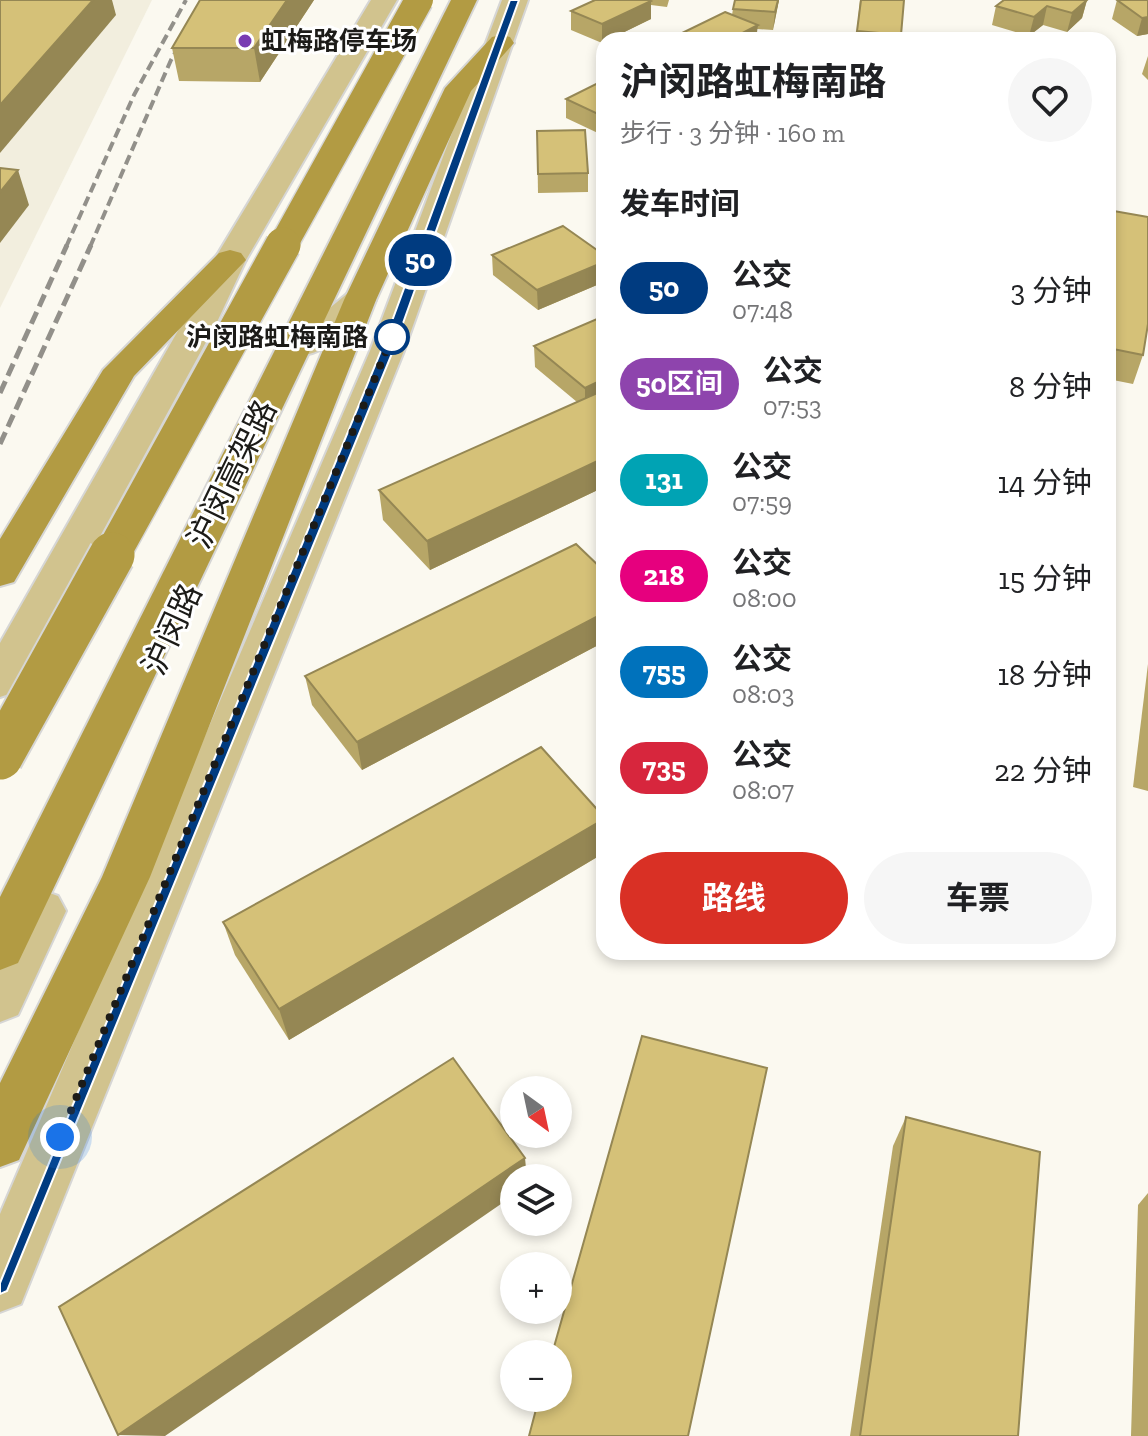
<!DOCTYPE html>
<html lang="zh">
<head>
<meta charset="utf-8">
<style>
  :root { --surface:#fff; --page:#f6f6f6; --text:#202124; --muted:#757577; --accent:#d93025 }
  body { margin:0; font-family:"Zilla Slab","Noto Sans SC",serif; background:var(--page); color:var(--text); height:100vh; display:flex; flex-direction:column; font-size:30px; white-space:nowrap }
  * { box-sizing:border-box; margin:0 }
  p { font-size:26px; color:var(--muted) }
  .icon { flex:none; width:44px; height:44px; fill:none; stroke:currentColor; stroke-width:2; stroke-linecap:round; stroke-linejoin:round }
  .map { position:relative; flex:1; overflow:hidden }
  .side { position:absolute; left:596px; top:32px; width:520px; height:928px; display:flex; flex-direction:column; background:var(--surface); border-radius:24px; box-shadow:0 4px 12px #0003 }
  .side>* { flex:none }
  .badge { padding:0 16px; border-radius:26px; font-size:28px; line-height:52px }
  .needle { width:52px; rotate:147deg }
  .buttons { position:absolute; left:500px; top:1076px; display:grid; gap:16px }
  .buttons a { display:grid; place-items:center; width:72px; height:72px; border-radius:50%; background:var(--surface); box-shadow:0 4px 12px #0003; font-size:40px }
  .you { position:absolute; width:40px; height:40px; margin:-20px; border:6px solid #fff; border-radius:50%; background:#1a73e8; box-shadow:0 0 0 12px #1a73e833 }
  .map>.badge { position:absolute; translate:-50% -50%; box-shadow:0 0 0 4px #fff }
  h2 { padding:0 24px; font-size:30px; line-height:72px }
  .round { display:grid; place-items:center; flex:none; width:84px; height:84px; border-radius:42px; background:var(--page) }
  .overview { display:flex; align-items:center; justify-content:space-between; height:136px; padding:0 24px }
  h1 { font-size:38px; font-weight:700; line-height:60px }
  .primary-button { display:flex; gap:16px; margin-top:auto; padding:16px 24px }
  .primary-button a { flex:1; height:92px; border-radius:48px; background:var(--accent); color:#fff; font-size:32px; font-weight:700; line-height:92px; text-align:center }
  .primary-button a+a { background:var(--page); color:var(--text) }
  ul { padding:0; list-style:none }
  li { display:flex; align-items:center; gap:24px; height:96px; padding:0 24px }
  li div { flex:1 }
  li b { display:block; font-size:30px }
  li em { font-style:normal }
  li .badge { min-width:88px; font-weight:700; text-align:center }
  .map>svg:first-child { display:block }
  .built { fill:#f2eede }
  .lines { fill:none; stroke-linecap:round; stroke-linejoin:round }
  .major-casing { stroke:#d6d6d5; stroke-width:4 }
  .highway-casing { stroke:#d6d6d5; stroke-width:4 }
  .major { fill:#d1c38e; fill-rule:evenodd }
  .highway { fill:#b29b43; fill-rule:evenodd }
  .rail-far1 { stroke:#92908a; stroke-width:4; stroke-dasharray:10 5; stroke-linecap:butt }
  .rail { stroke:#92908a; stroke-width:5; stroke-dasharray:13 6; stroke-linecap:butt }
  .highway-bridge-far2-casing { stroke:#d6d6d5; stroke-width:31; stroke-linecap:butt }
  .highway-bridge-far1-casing { stroke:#d6d6d5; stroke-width:38; stroke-linecap:butt }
  .highway-bridge-casing { stroke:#d6d6d5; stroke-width:49; stroke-linecap:butt }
  .highway-bridge-far2 { stroke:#b29b43; stroke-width:28 }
  .highway-bridge-far1 { stroke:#b29b43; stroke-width:35 }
  .highway-bridge { stroke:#b29b43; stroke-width:45 }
  .wall { fill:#b7a667 }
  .shaded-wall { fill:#958754 }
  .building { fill:#d5c178; stroke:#958754; stroke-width:2 }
  .line { fill:#003b80; stroke:#fff; stroke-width:2 }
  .walk { stroke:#1c1b18; stroke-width:8; stroke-dasharray:0 14.4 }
  .poi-dot { fill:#793cb2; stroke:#fff; stroke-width:3 }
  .stop-dot { fill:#fff; stroke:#003b80; stroke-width:4 }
  .labels { text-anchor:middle; stroke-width:6; stroke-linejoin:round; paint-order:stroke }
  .far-poi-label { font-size:26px; font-weight:bold; fill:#1c1b18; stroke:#fff; text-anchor:start }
  .far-stop-label { font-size:26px; font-weight:bold; fill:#1c1b18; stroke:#fff; text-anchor:end }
  .street-label { font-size:32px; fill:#1c1b18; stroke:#fff }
</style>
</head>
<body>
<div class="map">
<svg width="1148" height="1436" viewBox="0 0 1148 1436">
  <rect width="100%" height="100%" fill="#fbf9f0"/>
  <polygon class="built" points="0,0 152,0 0,308"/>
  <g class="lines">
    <g class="major-casing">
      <g id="major">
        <polygon points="371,0 397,0 246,260 217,322 15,692 0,697 0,643 183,322 214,260"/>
        <polygon points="502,0 528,0 404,351 21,1304 0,1312 0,1214 370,351"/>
        <path d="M 360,290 L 372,293 L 376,300 L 372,307 C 349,326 322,362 291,354 L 286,347 L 291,340 L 348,293 Z"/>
        <polygon points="41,890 58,896 66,911 18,1015 0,1022 0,945 24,896"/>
      </g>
    </g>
    <g class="highway-casing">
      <g id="highway">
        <polygon points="451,0 477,0 18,963 0,970 0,897"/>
        <polygon points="501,35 510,37 514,43 471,91 376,300 150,877 19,1160 0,1167 0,1083 102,877 344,300 445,88 492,37"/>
        <polygon points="230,250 241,253 246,260 134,376 14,582 0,586 0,539 103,370 219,253"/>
      </g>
    </g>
    <use href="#major" class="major"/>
    <use href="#highway" class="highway"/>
    <g class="rail-far1">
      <polyline points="66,247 134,95 186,0"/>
      <polyline points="90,247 171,60 205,0"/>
    </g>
    <g class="rail">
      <polyline points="0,393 67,245"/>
      <polyline points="0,444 91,245"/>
    </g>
    <g class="highway-bridge-far2-casing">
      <polyline id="highway-bridge-far2" points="282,247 419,0"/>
    </g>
    <g class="highway-bridge-far1-casing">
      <polyline id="highway-bridge-far1" points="111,557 283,245"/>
    </g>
    <g class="highway-bridge-casing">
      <polyline id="highway-bridge" points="0,757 112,555"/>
    </g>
    <use href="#highway-bridge-far2" class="highway-bridge-far2"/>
    <use href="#highway-bridge-far1" class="highway-bridge-far1"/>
    <use href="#highway-bridge" class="highway-bridge"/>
  </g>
  <g class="wall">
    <polygon points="200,0 314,0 260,82 179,81 172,48"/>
    <polygon points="595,0 669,0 667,7 651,5 651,19 608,40 604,40 602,43 571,30 571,11"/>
    <polygon points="779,0 773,30 757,29 756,40 676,40 676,36 732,15 733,9"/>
    <polygon points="860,0 904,0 900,40 838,40 856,39"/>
    <polygon points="1087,0 1082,18 1067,32 1043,25 1029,36 992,25 996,6"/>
    <polygon points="1117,0 1148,0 1148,34 1137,36 1112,19"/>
    <polygon points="1148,56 1148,80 1142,74"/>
    <polygon points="604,80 604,132 600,134 566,118 566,99"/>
    <polygon points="537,131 588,173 588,192 538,193"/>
    <polygon points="1108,210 1143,355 1133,384 1108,379"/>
    <polygon points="604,233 604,282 538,310 493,275 492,255 599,252 599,235"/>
    <polygon points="604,316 604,487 430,570 383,520 379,490 577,402 535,367 534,346"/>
    <polygon points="604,571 604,642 362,770 312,705 305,676"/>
    <polygon points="1148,664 1148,791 1133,787"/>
    <polygon points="604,817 604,853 289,1040 235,955 223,922"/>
    <polygon points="906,1117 1018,1436 850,1436 893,1146"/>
    <polygon points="1148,1193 1148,1436 1131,1436 1138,1205"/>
  </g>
  <g class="shaded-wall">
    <polygon points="93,0 112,0 116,15 0,153 0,105"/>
    <polygon points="287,0 314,0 260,82 254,48"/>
    <polygon points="778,0 779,0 773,30 775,12"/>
    <polygon points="1087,0 1082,18 1067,32 1072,13"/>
    <polygon points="651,1 651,19 608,40 604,40 604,42 602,43 602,24"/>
    <polygon points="1047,6 1043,25 1029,36 1034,17"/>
    <polygon points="1148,17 1148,34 1137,36 1142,18"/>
    <polygon points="758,25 756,40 729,40"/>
    <polygon points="1114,95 1108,114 1108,100"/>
    <polygon points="604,113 604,132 600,134 600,115"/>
    <polygon points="18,170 29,205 0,243 0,192"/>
    <polygon points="604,262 604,282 538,310 537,290"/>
    <polygon points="604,379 604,399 585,408 585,388"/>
    <polygon points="604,458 604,487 430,570 427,541"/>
    <polygon points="604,613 604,642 362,770 357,742"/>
    <polygon points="604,819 604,853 289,1040 279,1009"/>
    <polygon points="525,1158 527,1178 514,1178 514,1195 165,1436 118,1435"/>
  </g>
  <g class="building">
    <polygon points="0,0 93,0 0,105"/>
    <polygon points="200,0 287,0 254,48 172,48"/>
    <polygon points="595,0 649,0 651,1 602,24 571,11"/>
    <polygon points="735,0 778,0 775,12 733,9"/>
    <polygon points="861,0 904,0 901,35 857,31"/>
    <polygon points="1004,0 1087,0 1072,13 1047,6 1034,17 996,6"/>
    <polygon points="1117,0 1148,0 1148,17 1142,18"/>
    <polygon points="725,12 758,25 729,40 686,40 676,36"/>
    <polygon points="846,35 858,40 838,40"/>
    <polygon points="1052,36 1067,40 1047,40"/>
    <polygon points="604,80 604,113 600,115 566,99"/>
    <polygon points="585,130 588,173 538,174 537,131"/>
    <polygon points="0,168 18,170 0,192"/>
    <polygon points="1108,210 1148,217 1148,324 1143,355 1108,348"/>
    <polygon points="563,226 604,255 604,262 537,290 492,255"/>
    <polygon points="604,316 604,379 585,388 534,346"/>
    <polygon points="604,390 604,458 427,541 379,490"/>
    <polygon points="576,544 604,571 604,613 357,742 305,676"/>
    <polygon points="541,747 604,817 604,819 279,1009 223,922"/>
    <polygon points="642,1036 767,1068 688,1436 529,1436 539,1398 558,1398 558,1354 552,1354"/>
    <polygon points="453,1058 525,1158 118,1435 59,1307"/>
    <polygon points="906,1117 1040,1152 1018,1436 860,1436"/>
  </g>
  <polygon class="line" points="510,0 519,0 393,351 7,1291 0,1294 0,1283 381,351"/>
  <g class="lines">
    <polyline class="walk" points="60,1137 392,337"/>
  </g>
  <circle class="poi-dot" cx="245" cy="41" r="8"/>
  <circle class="stop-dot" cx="392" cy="337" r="16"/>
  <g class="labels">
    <g class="far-poi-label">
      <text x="261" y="50">虹梅路停车场</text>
    </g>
    <g class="far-stop-label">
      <text x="368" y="346">沪闵路虹梅南路</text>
    </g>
    <g class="street-label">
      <text transform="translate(232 474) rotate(-64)" y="11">沪闵高架路</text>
      <text transform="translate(172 629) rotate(-65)" y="11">沪闵路</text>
    </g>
  </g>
</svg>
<div class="buttons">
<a><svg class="needle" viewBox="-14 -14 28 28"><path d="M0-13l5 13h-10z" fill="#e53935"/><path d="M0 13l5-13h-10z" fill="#757577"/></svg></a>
<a><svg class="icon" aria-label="layers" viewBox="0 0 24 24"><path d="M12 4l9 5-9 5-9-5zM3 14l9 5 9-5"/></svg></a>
<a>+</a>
<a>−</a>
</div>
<div class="you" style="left:60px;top:1137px"></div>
<b class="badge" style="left:420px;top:260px;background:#003b80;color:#fff">50</b>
<section class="side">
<div class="overview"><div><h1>沪闵路虹梅南路</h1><p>步行 · 3 分钟 · 160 m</p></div><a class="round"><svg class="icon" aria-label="heart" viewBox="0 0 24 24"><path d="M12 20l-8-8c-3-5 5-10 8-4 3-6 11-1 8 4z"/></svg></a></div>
<h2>发车时间</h2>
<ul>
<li><span class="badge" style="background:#003b80;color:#fff">50</span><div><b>公交</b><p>07:48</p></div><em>3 分钟</em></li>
<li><span class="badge" style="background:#8e44ad;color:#fff">50区间</span><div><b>公交</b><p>07:53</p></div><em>8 分钟</em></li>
<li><span class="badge" style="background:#00a3b4;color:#fff">131</span><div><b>公交</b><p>07:59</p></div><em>14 分钟</em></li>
<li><span class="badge" style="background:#e6007e;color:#fff">218</span><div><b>公交</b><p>08:00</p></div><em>15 分钟</em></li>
<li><span class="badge" style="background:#0072bc;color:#fff">755</span><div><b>公交</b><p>08:03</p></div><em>18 分钟</em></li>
<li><span class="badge" style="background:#d7263d;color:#fff">735</span><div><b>公交</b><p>08:07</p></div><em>22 分钟</em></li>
</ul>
<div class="primary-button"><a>路线</a><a>车票</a></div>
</section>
</div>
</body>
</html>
